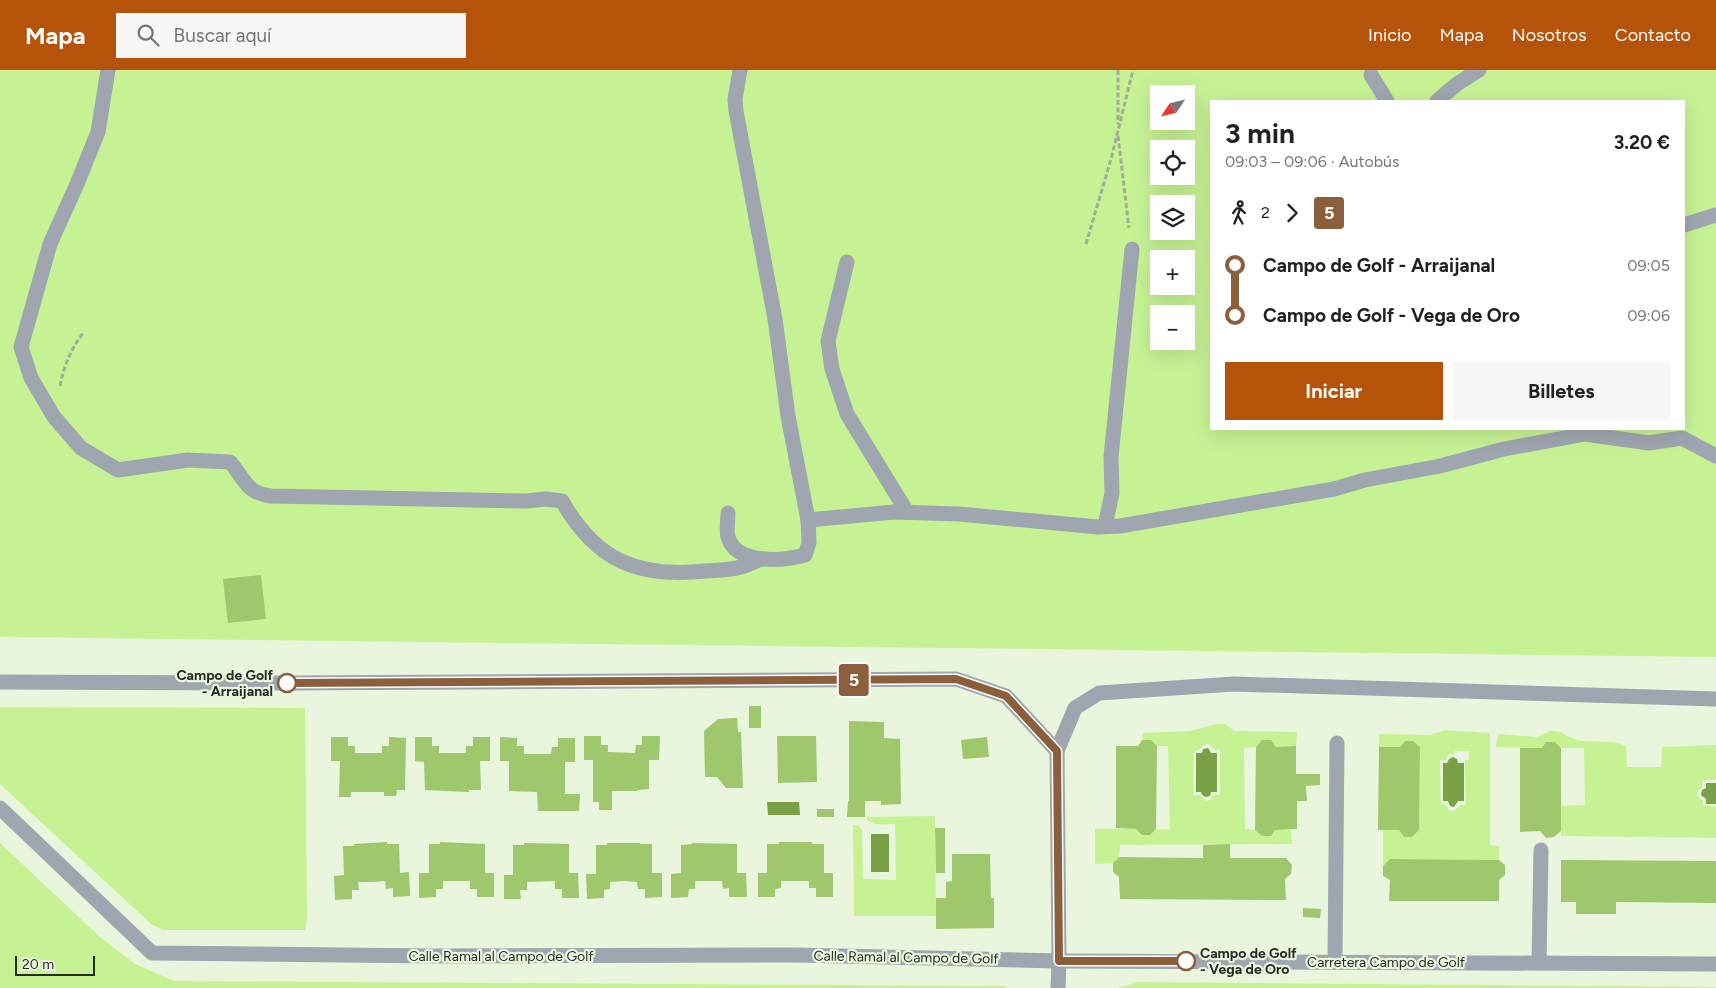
<!DOCTYPE html>
<html lang="es">
<head>
<meta charset="utf-8">
<style>
  :root { --surface:#fff; --page:#f6f6f6; --text:#222; --muted:#767676; --accent:#b45309 }
  body { margin:0; font-family:Figtree,sans-serif; background:var(--page); color:var(--text); height:100vh; display:flex; flex-direction:column; font-size:19px; white-space:nowrap }
  * { box-sizing:border-box; margin:0 }
  p { font-size:16px; color:var(--muted) }
  .icon { flex:none; width:28px; height:28px; fill:none; stroke:currentColor; stroke-width:2; stroke-linecap:round; stroke-linejoin:round }
  .map { position:relative; flex:1; overflow:hidden }
  .sheet { position:absolute; left:1210px; top:30px; width:475px; height:330px; display:flex; flex-direction:column; background:var(--surface); border-radius:0px; box-shadow:0 5px 20px #0002 }
  .sheet>* { flex:none }
  .badge { padding:0 10px; border-radius:4px; font-size:18px; line-height:32px }
  .needle { width:32px; rotate:235deg }
  .buttons { position:absolute; left:1150px; top:15px; display:grid; gap:10px }
  .buttons a { display:grid; place-items:center; width:45px; height:45px; border-radius:0px; background:var(--surface); box-shadow:0 5px 20px #0002; font-size:25px }
  .scale { position:absolute; left:15px; bottom:12px; width:80px; box-sizing:border-box; padding-left:5px; border:2px solid #272b22; border-top:0; font-size:14px; line-height:18px; white-space:nowrap; color:#272b22; -webkit-text-stroke:4px #e9f5dd; paint-order:stroke }
  .map>.badge { position:absolute; translate:-50% -50%; box-shadow:0 0 0 2px #fff }
  .legs { display:flex; align-items:center; gap:8px; height:55px; padding:0 15px; font-size:16px }
  .legs p { margin-inline-start:auto }
  .head { display:flex; align-items:center; justify-content:space-between; height:85px; padding:0 15px }
  h1 { font-size:28px; font-weight:700; line-height:38px }
  .action { display:flex; gap:10px; margin-top:auto; padding:10px 15px }
  .action a { flex:1; height:58px; border-radius:0px; background:var(--accent); color:#fff; font-size:20px; font-weight:700; line-height:58px; text-align:center }
  .action a+a { background:var(--page); color:var(--text) }
  ul { padding:0 15px; list-style:none }
  li { display:flex; align-items:center; gap:18px; height:50px; font-size:19px }
  li i { display:grid; place-items:center; width:8px; height:100%; margin:0 6px; background:currentColor }
  li i::after { content:''; width:12px; height:12px; margin:-6px; border:4px solid; border-radius:50%; background:var(--surface) }
  li p { margin-inline-start:auto }
  li:first-child i { background:linear-gradient(#0000 50%,currentColor 0) }
  li:last-child i { background:linear-gradient(currentColor 50%,#0000 0) }
  header { display:flex; align-items:center; gap:30px; box-sizing:border-box; height:70px; padding:0 25px; background:var(--accent); color:#fff }
  header strong { font-size:24px }
  nav { display:flex; gap:28px; margin-inline-start:auto; font-size:18px }
  .search { width:350px; height:45px; background:var(--page); display:flex; align-items:center; gap:12px; box-sizing:border-box; padding:0 18px; border-radius:0px; color:var(--muted); font-size:19px }
  .map>svg:first-child { display:block }
  .green { fill:#c7f294; fill-rule:evenodd }
  .water { fill:#7aa145 }
  .building { fill:#9ec86b }
  .lines { fill:none; stroke-linecap:round; stroke-linejoin:round }
  .path { stroke:#a3ac99; stroke-width:3; stroke-dasharray:5 2.5; stroke-linecap:butt }
  .minor { stroke:#9fa6af; stroke-width:15 }
  .line-1-casing { stroke:#fff; stroke-width:11 }
  .line-1 { stroke:#8b5e3c; stroke-width:8 }
  .stop-1-dot { fill:#fff; stroke:#8b5e3c; stroke-width:2.5 }
  .labels { text-anchor:middle; stroke-width:4.5; stroke-linejoin:round; paint-order:stroke }
  .stop-label { font-size:14px; font-weight:bold; fill:#272b22; stroke:#e9f5dd; text-anchor:end }
  .street-label { font-size:14px; fill:#272b22; stroke:#e9f5dd }
</style>
</head>
<body>
<header>
<strong>Mapa</strong>
<div class="search"><svg class="icon" aria-label="search" viewBox="0 0 24 24"><circle cx="10" cy="10" r="6"/><path d="M15 15l6 6"/></svg>Buscar aquí</div>
<nav><a>Inicio</a><a>Mapa</a><a>Nosotros</a><a>Contacto</a></nav>
</header>
<div class="map">
<svg width="1716" height="918" viewBox="0 0 1716 918">
  <rect width="100%" height="100%" fill="#e9f5dd"/>
  <g class="green">
    <path d="M 0,0 L 1716,0 L 1716,587 L 0,567 ZM 1159,24 L 1186,24 L 1186,51 L 1159,51 ZM 1211,31 L 1684,31 L 1684,359 L 1211,359 ZM 1159,79 L 1186,79 L 1186,106 L 1159,106 ZM 1159,134 L 1186,134 L 1186,161 L 1159,161 ZM 1159,189 L 1186,189 L 1186,216 L 1159,216 ZM 1159,244 L 1186,244 L 1186,271 L 1159,271 Z"/>
    <polygon points="0,637 305,638 307,848 305,860 163,860 151,854 0,714"/>
    <path d="M 1217,654 L 1226,654 L 1234,661 L 1297,662 L 1296,676 L 1276,677 L 1270,670 L 1262,670 L 1256,677 L 1244,678 L 1245,759 L 1255,760 L 1262,766 L 1271,766 L 1275,760 L 1291,760 L 1292,774 L 1120,775 L 1119,787 L 1113,793 L 1095,794 L 1095,759 L 1136,759 L 1142,765 L 1150,765 L 1156,759 L 1170,760 L 1168,676 L 1157,676 L 1151,670 L 1142,670 L 1143,663 L 1190,661 ZM 1207,674 L 1211,675 L 1214,680 L 1220,680 L 1220,725 L 1213,725 L 1210,730 L 1206,731 L 1200,725 L 1193,725 L 1194,681 L 1199,680 L 1202,676 Z"/>
    <path d="M 1445,660 L 1490,663 L 1490,775 L 1499,776 L 1499,790 L 1390,789 L 1383,796 L 1383,760 L 1399,760 L 1404,767 L 1412,767 L 1419,760 L 1420,677 L 1413,671 L 1405,671 L 1400,677 L 1379,677 L 1379,664 L 1430,665 ZM 1455,681 L 1469,681 L 1469,690 L 1465,690 L 1466,735 L 1460,735 L 1454,741 L 1449,740 L 1446,735 L 1441,734 L 1440,690 L 1447,690 L 1448,685 L 1454,684 Z"/>
    <path d="M 1550,661 C 1565,661 1560,663 1572,668 C 1589,675 1610,668 1626,676 L 1627,697 L 1661,697 L 1662,677 L 1716,675 L 1716,710 L 1703,710 L 1702,717 L 1698,721 L 1697,725 L 1703,731 L 1703,736 L 1716,736 L 1716,768 L 1561,766 L 1561,736 L 1585,735 L 1584,678 L 1561,678 L 1555,672 L 1546,672 L 1542,678 L 1496,677 L 1498,664 L 1537,667 Z"/>
    <path d="M 935,746 L 936,846 L 854,846 L 853,755 L 858,755 L 862,760 L 863,809 L 896,810 L 895,754 C 885,754 871,757 865,747 Z"/>
    <polygon points="0,773 100,867 135,894 174,911 1003,916 1007,918 0,918"/>
    <polygon points="1138,912 1716,917 1716,918 1118,918"/>
  </g>
  <g class="water">
    <polygon points="1208,678 1211,683 1217,683 1217,722 1211,722 1210,726 1206,727 1202,725 1201,722 1196,722 1196,683 1202,683 1203,679"/>
    <polygon points="1453,687 1457,689 1458,693 1464,693 1464,731 1458,731 1454,737 1450,736 1448,731 1443,731 1443,693 1447,693 1449,689"/>
    <polygon points="1706,713 1716,713 1716,734 1706,734 1706,729 1701,725 1702,720 1706,718"/>
    <polygon points="767,732 799,732 800,745 768,745"/>
    <rect x="871" y="764" width="18" height="38"/>
  </g>
  <g class="building">
    <polygon points="261,505 266,549 228,553 223,509"/>
    <rect x="749" y="636" width="12" height="22"/>
    <polygon points="737,648 738,662 741,662 743,718 726,718 717,707 705,707 704,661 718,649"/>
    <polygon points="849,651 884,652 884,668 900,669 901,734 881,735 881,731 865,731 865,747 847,747 848,731 849,731"/>
    <polygon points="584,666 601,666 601,675 608,675 608,682 635,683 636,675 642,675 642,666 660,666 659,690 649,690 649,719 638,720 638,721 612,721 612,740 599,740 599,732 593,732 593,690 584,690"/>
    <polygon points="777,666 816,666 817,712 778,713"/>
    <polygon points="331,667 348,667 348,676 355,676 355,683 382,683 382,676 389,676 389,667 406,668 405,720 397,720 396,726 384,726 384,722 351,722 351,727 339,727 340,691 331,691"/>
    <polygon points="415,667 432,667 432,676 439,676 439,683 466,683 466,676 473,676 473,667 490,667 490,691 480,691 481,720 469,720 469,722 425,720 424,692 415,691"/>
    <polygon points="500,667 517,668 517,676 524,676 524,684 551,684 552,677 558,677 558,668 575,668 575,692 565,692 565,724 580,724 579,741 538,741 537,722 509,721 509,691 500,691"/>
    <polygon points="987,667 989,687 963,689 961,670"/>
    <polygon points="1142,670 1151,670 1157,676 1156,759 1150,765 1142,765 1136,759 1116,758 1116,676 1138,676"/>
    <polygon points="1262,670 1271,670 1276,677 1296,676 1296,704 1320,704 1320,715 1306,716 1307,731 1297,731 1297,759 1275,760 1271,766 1262,766 1255,760 1256,677"/>
    <polygon points="1405,671 1413,671 1420,677 1419,760 1412,767 1404,767 1399,760 1378,760 1379,677 1400,677"/>
    <polygon points="1546,672 1555,672 1561,678 1561,761 1554,767 1546,768 1540,761 1520,762 1520,678 1542,678"/>
    <rect x="817" y="739" width="17" height="8"/>
    <polygon points="935,758 945,758 945,803 936,803"/>
    <polygon points="387,772 387,774 399,774 400,803 409,802 410,826 393,827 393,818 386,819 385,811 372,812 358,812 359,820 352,820 352,829 335,830 334,806 344,805 343,776 354,776 354,774"/>
    <polygon points="440,772 485,774 485,803 494,803 494,827 477,827 477,819 470,819 470,811 443,811 443,819 436,819 436,827 419,828 419,803 429,803 429,774 440,774"/>
    <polygon points="779,772 812,772 812,774 824,774 824,803 833,803 833,827 816,827 816,818 809,818 809,811 781,811 781,818 775,819 775,827 758,827 758,803 767,803 767,774 779,774"/>
    <polygon points="524,773 569,774 569,803 578,803 579,828 562,828 562,819 555,819 555,811 527,812 527,820 520,820 521,829 504,829 504,805 513,805 513,775 524,775"/>
    <polygon points="607,773 640,773 640,774 652,774 652,803 662,803 662,827 645,828 645,819 638,819 637,812 624,811 610,812 610,819 604,820 604,828 587,829 586,804 596,804 596,775 607,775"/>
    <polygon points="692,773 737,774 737,803 746,803 747,827 729,827 729,818 723,819 722,811 695,811 695,819 689,819 688,827 671,828 671,804 681,803 681,775 692,774"/>
    <polygon points="1230,774 1230,788 1286,788 1292,795 1291,804 1285,809 1286,830 1120,829 1119,807 1113,802 1113,793 1119,787 1203,788 1203,775"/>
    <polygon points="952,784 990,784 991,828 994,828 994,858 936,859 936,828 946,828 946,812 952,811"/>
    <polygon points="1390,789 1499,790 1505,795 1505,805 1499,810 1499,831 1389,831 1390,810 1383,806 1383,796"/>
    <polygon points="1561,790 1716,791 1716,833 1616,832 1616,844 1576,844 1576,832 1561,832"/>
    <polygon points="1303,838 1321,839 1320,848 1303,847"/>
  </g>
  <g class="lines">
    <g class="path">
      <polyline points="1118,0 1118,54"/>
      <polyline points="1118,66 1129,158"/>
      <polyline points="1086,174 1111,89 1133,0"/>
      <path d="M 60,316 C 64,296 71,278 84,262"/>
    </g>
    <g class="minor">
      <path d="M 108,0 L 98,62 L 77,114 L 50,174 L 21,277 L 31,308 L 54,347 L 81,378 L 118,400 L 188,390 L 230,392 C 245,409 246,423 271,426 L 526,431 L 546,429 L 562,431 C 596,491 638,508 705,501 C 730,499 737,501 760,489"/>
      <polyline points="740,0 735,29 736,41 775,249 788,346 808,450"/>
      <polyline points="1371,5 1387,31"/>
      <polyline points="1437,31 1457,14 1479,0"/>
      <polyline points="1684,155 1716,145"/>
      <polyline points="847,192 828,271 832,299 847,344 907,442"/>
      <path d="M 728,443 C 728,450 726,460 728,467 C 736,495 783,491 805,485 L 809,473 L 808,450 L 894,442 L 959,444 L 1098,457 L 1120,456 L 1334,419 L 1365,410 L 1440,396 L 1504,379 L 1585,364 L 1649,373 L 1682,368 L 1716,386"/>
      <polyline points="1105,456 1112,423 1111,387 1132,179"/>
      <polyline points="0,612 287,613 956,609 1006,626 1057,681 1059,891 1058,918"/>
      <polyline points="1057,681 1075,638 1099,623 1234,614 1716,629"/>
      <polyline points="0,738 152,883 436,886 796,885 1059,891 1716,894"/>
      <polyline points="1335,892 1337,673"/>
      <polyline points="1539,893 1541,780"/>
    </g>
  </g>
  <g class="lines">
    <g class="line-1-casing">
      <polyline id="line-1" points="287,613 956,609 1006,626 1057,681 1059,891 1186,891"/>
    </g>
    <use href="#line-1" class="line-1"/>
  </g>
  <g class="stop-1-dot">
    <circle cx="287" cy="613" r="9"/>
    <circle cx="1186" cy="891" r="9"/>
  </g>
  <g class="labels">
    <g class="stop-label">
      <text x="273" y="610">Campo de Golf<tspan x="273" dy="16">- Arraijanal</tspan></text>
      <text x="1200" y="888" text-anchor="start">Campo de Golf<tspan x="1200" dy="16">- Vega de Oro</tspan></text>
    </g>
    <g class="street-label">
      <text x="501" y="891">Calle Ramal al Campo de Golf</text>
      <text transform="translate(906 887) rotate(1)" y="5">Calle Ramal al Campo de Golf</text>
      <text x="1386" y="897">Carretera Campo de Golf</text>
    </g>
  </g>
</svg>
<div class="buttons">
<a><svg class="needle" viewBox="-14 -14 28 28"><path d="M0-13l5 13h-10z" fill="#e53935"/><path d="M0 13l5-13h-10z" fill="#767676"/></svg></a>
<a><svg class="icon" aria-label="locate" viewBox="0 0 24 24"><circle cx="12" cy="12" r="6"/><path d="M12 2v4M12 18v4M2 12h4M18 12h4"/></svg></a>
<a><svg class="icon" aria-label="layers" viewBox="0 0 24 24"><path d="M12 4l9 5-9 5-9-5zM3 14l9 5 9-5"/></svg></a>
<a>+</a>
<a>−</a>
</div>
<div class="scale">20 m</div>
<b class="badge" style="left:854px;top:610px;background:#8b5e3c;color:#fff">5</b>
<section class="sheet">
<div class="head"><div><h1>3 min</h1><p>09:03 – 09:06 · Autobús</p></div><b>3.20 €</b></div>
<div class="legs"><svg class="icon" aria-label="walk" viewBox="0 0 24 24"><circle cx="13" cy="4" r="2"/><path d="M13 8l-2 6 4 7M11 14l-3 7M7 12l3-4h3l4 4"/></svg>2<svg class="icon" aria-label="forward" viewBox="0 0 24 24"><path d="M9 5l7 7-7 7"/></svg><b class="badge" style="background:#8b5e3c;color:#fff">5</b></div>
<ul>
<li><i style="color:#8b5e3c"></i><b>Campo de Golf - Arraijanal</b><p>09:05</p></li>
<li><i style="color:#8b5e3c"></i><b>Campo de Golf - Vega de Oro</b><p>09:06</p></li>
</ul>
<div class="action"><a>Iniciar</a><a>Billetes</a></div>
</section>
</div>
</body>
</html>
